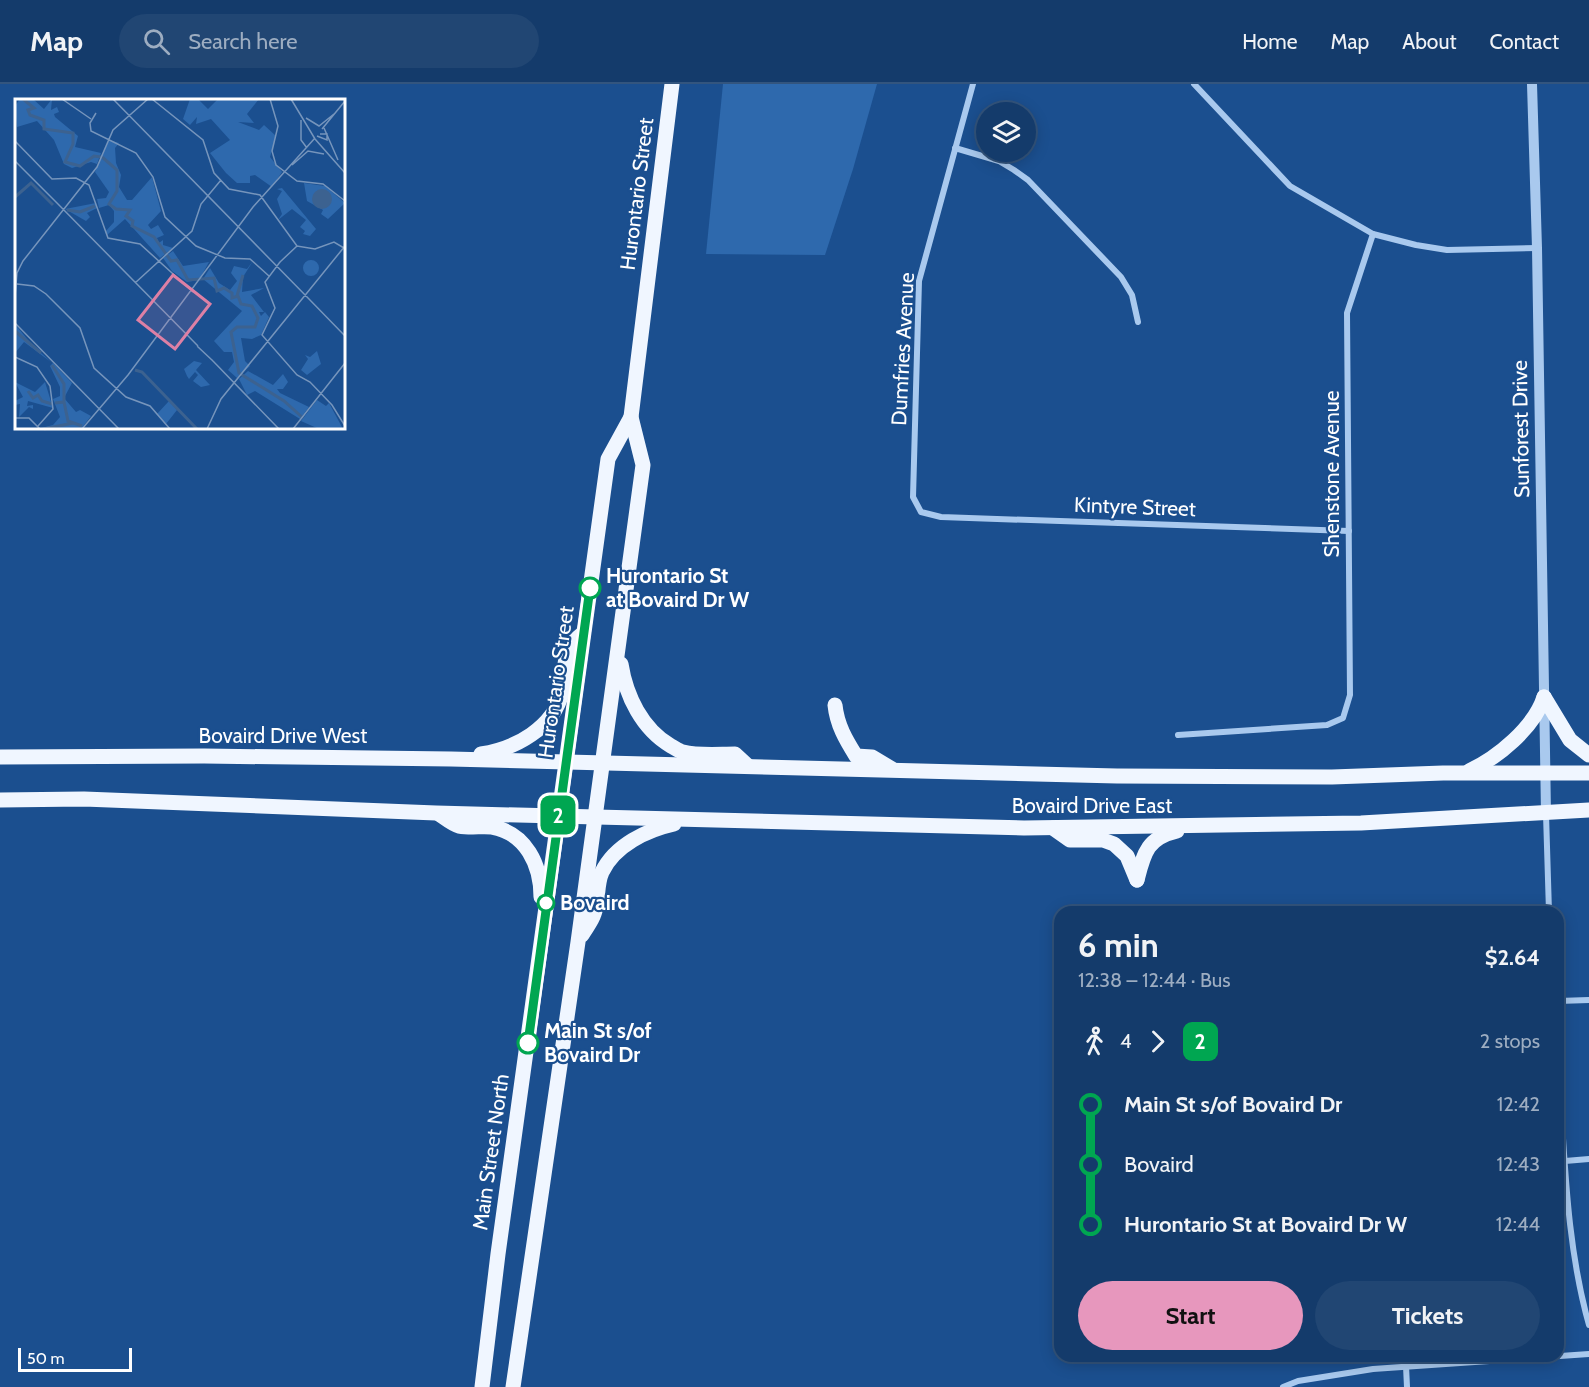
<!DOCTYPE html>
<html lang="en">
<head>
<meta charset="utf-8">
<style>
  :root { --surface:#143b6b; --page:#214673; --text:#f1f3f6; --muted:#9dadc1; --line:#33557e; --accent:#e797bd }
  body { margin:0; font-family:Cabin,sans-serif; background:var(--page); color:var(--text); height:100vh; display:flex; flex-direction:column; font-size:22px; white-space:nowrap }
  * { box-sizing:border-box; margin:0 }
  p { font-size:20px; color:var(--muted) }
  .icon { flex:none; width:33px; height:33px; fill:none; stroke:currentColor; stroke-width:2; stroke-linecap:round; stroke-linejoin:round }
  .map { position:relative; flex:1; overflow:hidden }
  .details { position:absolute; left:1054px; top:822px; width:510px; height:456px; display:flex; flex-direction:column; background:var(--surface); border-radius:18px; box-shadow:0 3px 15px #0003,0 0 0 2px var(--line) }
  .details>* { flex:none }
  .badge { padding:0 12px; border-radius:9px; font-size:21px; line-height:39px }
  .buttons { position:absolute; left:976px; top:18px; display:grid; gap:12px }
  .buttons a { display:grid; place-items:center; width:60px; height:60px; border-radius:50%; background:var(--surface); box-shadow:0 3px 15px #0003,0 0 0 2px var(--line); font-size:30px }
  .scale { position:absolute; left:18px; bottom:15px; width:114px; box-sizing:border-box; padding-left:6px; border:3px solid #fff; border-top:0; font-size:16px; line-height:21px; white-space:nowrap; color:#fff; -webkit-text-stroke:4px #1b4f8f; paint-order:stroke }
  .map>.badge { position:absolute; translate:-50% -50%; box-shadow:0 0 0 3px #fff }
  .legs { display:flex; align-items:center; gap:9px; height:66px; padding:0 24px; font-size:20px }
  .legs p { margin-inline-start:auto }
  .head { display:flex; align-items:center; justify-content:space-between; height:102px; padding:0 24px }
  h1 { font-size:33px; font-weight:700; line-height:45px }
  .button { display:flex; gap:12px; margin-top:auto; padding:12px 24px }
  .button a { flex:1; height:69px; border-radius:36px; background:var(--accent); color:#111; font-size:24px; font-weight:700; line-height:69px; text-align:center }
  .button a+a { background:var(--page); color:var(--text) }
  ul { padding:0 24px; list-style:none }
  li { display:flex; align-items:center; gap:21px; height:60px; font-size:22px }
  li i { display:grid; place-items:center; width:9px; height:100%; margin:0 8px; background:currentColor }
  li i::after { content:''; width:15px; height:15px; margin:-8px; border:4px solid; border-radius:50%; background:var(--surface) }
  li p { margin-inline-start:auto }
  li:first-child i { background:linear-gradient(#0000 50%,currentColor 0) }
  li:last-child i { background:linear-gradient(currentColor 50%,#0000 0) }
  header { display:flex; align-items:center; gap:36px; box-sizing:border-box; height:84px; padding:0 30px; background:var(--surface); border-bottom:2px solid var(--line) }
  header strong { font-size:28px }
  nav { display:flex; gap:33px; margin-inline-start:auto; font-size:21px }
  .search { width:420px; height:54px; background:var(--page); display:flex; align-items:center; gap:15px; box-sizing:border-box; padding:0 21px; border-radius:33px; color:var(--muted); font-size:22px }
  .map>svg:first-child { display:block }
  .green { fill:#2e69ad }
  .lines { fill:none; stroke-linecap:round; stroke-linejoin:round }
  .minor { stroke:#a9c9ee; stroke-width:6 }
  .tertiary { stroke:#a9c9ee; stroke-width:10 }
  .primary { stroke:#f0f6ff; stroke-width:15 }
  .line-1-casing { stroke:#fff; stroke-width:14 }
  .line-1 { stroke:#00a651; stroke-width:9 }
  .stop-1-dot { fill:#fff; stroke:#00a651; stroke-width:3 }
  .labels { text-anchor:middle; stroke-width:4.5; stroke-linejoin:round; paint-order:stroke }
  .street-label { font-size:21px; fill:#fff; stroke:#1b4f8f }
  .stop-label { font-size:21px; font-weight:bold; fill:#fff; stroke:#1b4f8f; text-anchor:start }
  .inset-river { fill:none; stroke:#3c6290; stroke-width:3 }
  .inset-road { fill:none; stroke:#7695bc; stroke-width:1.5 }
  .view { fill:#dd80a5; fill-opacity:0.15; stroke:#dd80a5; stroke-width:3 }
  .inset-edge { fill:none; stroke:#fff; stroke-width:3 }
</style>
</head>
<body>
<header>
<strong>Map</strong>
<div class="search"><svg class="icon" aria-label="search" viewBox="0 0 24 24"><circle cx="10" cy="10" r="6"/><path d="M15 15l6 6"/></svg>Search here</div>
<nav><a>Home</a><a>Map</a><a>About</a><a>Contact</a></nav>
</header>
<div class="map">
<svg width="1589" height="1303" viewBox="0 0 1589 1303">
  <rect width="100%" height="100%" fill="#1b4f8f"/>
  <polygon class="green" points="723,0 877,0 853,85 825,171 706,170"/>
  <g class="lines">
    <g class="minor">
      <polyline points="973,0 919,197 913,413 921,428 941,433 1349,447"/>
      <polyline points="1194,0 1290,102 1373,150 1416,161 1447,166 1537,164"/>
      <polyline points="955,64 999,77 1014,86 1028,96 1121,193 1132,211 1138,238"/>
      <polyline points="1178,651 1327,641 1343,634 1350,611 1347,229 1373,150"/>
      <polyline points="1546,730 1549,828"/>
      <polyline points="1558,917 1589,916"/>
      <path d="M 1558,979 C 1565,1067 1565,1156 1589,1241"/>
      <polyline points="1565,1077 1589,1075"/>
      <polyline points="1406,1282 1407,1303"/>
      <polyline points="1283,1303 1298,1297 1373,1285 1589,1270"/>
    </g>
    <polyline class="tertiary" points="1532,0 1537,164 1546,730"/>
    <g class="primary">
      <path d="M 621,580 C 626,612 642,645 671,662 C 675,664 679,667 683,668 C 699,672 719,670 735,670 L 748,682"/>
      <polyline points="1544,613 1570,656 1589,671"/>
      <path d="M 835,621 C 837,641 846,656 856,672 L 872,673 L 892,685"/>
      <path d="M 481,670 C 515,665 554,644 562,608 C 564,597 564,571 570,562 C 573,557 579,553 583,549"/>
      <polyline points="0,673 204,672 451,675 1117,692 1332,693 1443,689 1589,689"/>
      <path d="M 1469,687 C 1497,674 1534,644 1544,613"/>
      <polyline points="0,716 84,715 436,729 1024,744 1361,739 1589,726"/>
      <path d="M 439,730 C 445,734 452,740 459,742 C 470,744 482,742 492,743 C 526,749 541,781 541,813"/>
      <polyline points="1053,744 1070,756 1103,756 1114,760 1127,772 1137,796"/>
      <path d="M 1137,796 C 1144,769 1147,754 1177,747"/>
      <path d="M 582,851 C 586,844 592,837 594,830 C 599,817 596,801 602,788 C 615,761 647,746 674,740"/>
      <polyline points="482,1303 498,1170 608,375 631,333"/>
      <polyline points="513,1303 578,858 643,381 631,333 672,0"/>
    </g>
  </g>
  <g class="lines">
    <g class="line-1-casing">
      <polyline id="line-1" points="528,959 590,504"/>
    </g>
    <use href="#line-1" class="line-1"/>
  </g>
  <g class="stop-1-dot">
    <circle cx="590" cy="504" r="10"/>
    <circle cx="546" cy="819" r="8"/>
    <circle cx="528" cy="959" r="10"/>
  </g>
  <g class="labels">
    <g class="street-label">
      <text transform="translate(637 110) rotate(-83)" y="7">Hurontario Street</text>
      <text transform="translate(903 265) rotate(-87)" y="7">Dumfries Avenue</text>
      <text transform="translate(1521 345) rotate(-91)" y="7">Sunforest Drive</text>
      <text transform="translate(1332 390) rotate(-90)" y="7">Shenstone Avenue</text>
      <text transform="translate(1135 423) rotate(2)" y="7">Kintyre Street</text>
      <text transform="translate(556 598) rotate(-82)" y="7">Hurontario Street</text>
      <text x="283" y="659">Bovaird Drive West</text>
      <text x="1092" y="729">Bovaird Drive East</text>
      <text transform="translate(491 1068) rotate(-82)" y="7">Main Street North</text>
    </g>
    <g class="stop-label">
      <text x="606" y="499">Hurontario St<tspan x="606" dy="24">at Bovaird Dr W</tspan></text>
      <text x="560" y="826">Bovaird</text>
      <text x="544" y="954">Main St s/of<tspan x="544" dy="24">Bovaird Dr</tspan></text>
    </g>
  </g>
  <g transform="translate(15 15)">
    <rect width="330" height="330" fill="#1b4f8f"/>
    <path d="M 5,0 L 18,0 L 29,10 L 37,0 L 36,11 L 42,8 L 44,13 L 39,15 L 40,18 L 63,37 L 60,48 L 86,54 L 82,65 L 76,63 L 57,69 L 49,65 L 39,41 L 22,22 L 2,28 L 0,7 ZM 175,0 L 183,0 L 193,10 L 203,0 L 244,0 L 232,15 L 239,24 L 223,23 L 244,31 L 249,26 L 261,37 L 255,58 L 267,73 L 257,88 L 240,76 L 235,77 L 235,84 L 222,84 L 211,74 L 195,54 L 215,41 L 196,20 L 181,25 L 182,18 L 175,26 L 168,20 ZM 94,41 L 104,44 L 100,49 L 101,64 L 106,76 L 104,88 L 112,101 L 117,101 L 137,78 L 146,112 L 133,126 L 136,130 L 143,126 L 149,136 L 142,139 L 144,144 L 148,141 L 148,146 L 158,149 L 145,159 L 110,120 L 92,136 L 90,133 L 99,123 L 99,112 L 94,106 L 84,109 L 82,100 L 91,99 L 94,93 L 80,73 ZM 289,84 L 310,87 L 330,104 L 313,120 L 306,115 L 308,111 L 292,102 ZM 267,89 L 301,130 L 295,137 L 288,135 L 290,132 L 285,128 L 291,121 L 277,110 L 263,121 L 267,115 L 262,100 L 267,92 L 262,90 ZM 81,104 L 82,109 L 72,114 L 75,118 L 71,122 L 50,110 ZM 158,152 L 168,167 L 194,163 L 184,181 L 172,183 L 157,172 L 148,159 ZM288 169a8 8 0 1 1 16 0a8 8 0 1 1-16 0ZM 238,162 L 228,178 L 227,193 L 249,189 L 236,196 L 249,213 L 244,213 L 246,217 L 250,213 L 254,218 L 246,236 L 237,240 L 226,239 L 230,262 L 235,267 L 222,279 L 213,271 L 219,263 L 217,253 L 209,253 L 199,242 L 227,212 L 188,180 L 195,169 L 204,184 L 215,191 L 222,182 L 216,174 L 219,167 L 232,170 ZM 0,225 L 16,245 L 36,263 L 9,243 L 0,254 ZM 302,252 L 306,265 L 292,276 L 286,271 L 293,260 L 290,256 L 295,258 ZM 179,262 L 187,264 L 181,271 L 195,286 L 186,288 L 178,282 L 183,276 L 180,273 L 174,280 L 172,277 L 169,270 ZM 38,264 L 57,284 L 49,299 L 61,313 L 65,311 L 76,317 L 66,330 L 26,329 L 38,326 L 45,318 L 38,300 L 45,297 L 45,288 L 35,267 ZM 233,272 L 258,286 L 268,275 L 273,283 L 268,290 L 262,290 L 265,294 L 294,308 L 285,320 L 240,292 L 232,296 L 224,280 ZM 0,283 L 20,293 L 30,283 L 38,309 L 13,302 L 12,307 L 18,306 L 18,310 L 14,308 L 4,318 L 5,305 L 0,306 L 0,302 L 8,298 ZM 302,301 L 311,307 L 314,304 L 328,330 L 304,330 L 286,322 ZM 154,302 L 162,311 L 151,325 L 142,315 Z" fill="#2e69ad"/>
    <path d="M297 100a10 10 0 1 1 20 0a10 10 0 1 1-20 0Z" fill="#3c6290"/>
    <path class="inset-river" d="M 8,0 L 19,9 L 13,11 L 15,16 L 29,21 L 29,30 L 58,34 L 58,45 L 50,63 L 65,67 L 79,57 L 86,58M 87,58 L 102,71 L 102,92 L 94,105 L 101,110 L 115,111 L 111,117 L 118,122 L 117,127 L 139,138 L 156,162 L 162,161 L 173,181 L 199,179 L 202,192 L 209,189 L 217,194 L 217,199 L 223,197 L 226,205 L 237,207 L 243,219 L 240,228 L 222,228 L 216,233 L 224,274 L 269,302 L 288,319M 0,98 L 16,84 L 38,106M 52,111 L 65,113 L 80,107M 222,197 L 228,176M 0,232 L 26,254M 37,266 L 49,285 L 49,302M 120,271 L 127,273 L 182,330M 13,292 L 18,299 L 23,296 L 27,302 L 37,305M 40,304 L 49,303 L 53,322 L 67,327M 29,330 L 58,324"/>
    <path class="inset-road" d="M 47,0 L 76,20M 98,0 L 294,200M 137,0 L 188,41 L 199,74 L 214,90 L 245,96 L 282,147M 255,0 L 263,27 L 257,52 L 261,66 L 282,82 L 308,85 L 330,102M 276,0 L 300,40 L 330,74M 81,14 L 75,24 L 76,32 L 121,54 L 138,78 L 150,118 L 181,147 L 210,159 L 235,160 L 254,177M 291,19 L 304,27 L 319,15M 286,21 L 286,41 L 292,49M 309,29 L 323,61M 307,30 L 330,2M 302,37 L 312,41 L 312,35 L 305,35M 0,42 L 37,80 L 61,79 L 74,86 L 93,139 L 125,145 L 178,193M 0,62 L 42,104M 277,66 L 293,52 L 309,55M 42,104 L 183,247M 265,163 L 250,183 L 260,209 L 247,236 L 282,276 L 295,283 L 317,306 L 330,327M 265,163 L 282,147 L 300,150 L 319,143 L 329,149M 120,184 L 177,132 L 186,105 L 206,81M 2,185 L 19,187 L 31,195 L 65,229 L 79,269 L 111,298 L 135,307 L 155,330M 0,197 L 2,174 L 8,162 L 82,68 L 98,31 L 133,0M 294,200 L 330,237M 0,224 L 104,330M 182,247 L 198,262M 0,258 L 22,268 L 35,287 L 38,310 L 23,327M 197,261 L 264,330M 0,319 L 14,319 L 25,330M 67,330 L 113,276 L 238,108 L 300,39M 192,330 L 206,300 L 330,147M 278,330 L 330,264"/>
    <path class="view" d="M 158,176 L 195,205 L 160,250 L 123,221 Z"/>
    <rect width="330" height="330" class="inset-edge"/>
  </g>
</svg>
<div class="buttons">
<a><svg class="icon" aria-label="layers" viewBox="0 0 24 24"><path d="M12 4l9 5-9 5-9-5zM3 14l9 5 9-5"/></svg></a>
</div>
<div class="scale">50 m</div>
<b class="badge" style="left:558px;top:731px;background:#00a651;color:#fff">2</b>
<section class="details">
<div class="head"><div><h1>6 min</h1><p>12:38 – 12:44 · Bus</p></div><b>$2.64</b></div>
<div class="legs"><svg class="icon" aria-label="walk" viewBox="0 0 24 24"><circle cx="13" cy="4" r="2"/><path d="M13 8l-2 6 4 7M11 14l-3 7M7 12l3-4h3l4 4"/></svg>4<svg class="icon" aria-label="forward" viewBox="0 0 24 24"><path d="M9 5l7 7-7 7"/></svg><b class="badge" style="background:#00a651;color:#fff">2</b><p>2 stops</p></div>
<ul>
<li><i style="color:#00a651"></i><b>Main St s/of Bovaird Dr</b><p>12:42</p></li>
<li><i style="color:#00a651"></i><span>Bovaird</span><p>12:43</p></li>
<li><i style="color:#00a651"></i><b>Hurontario St at Bovaird Dr W</b><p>12:44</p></li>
</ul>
<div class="button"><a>Start</a><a>Tickets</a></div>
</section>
</div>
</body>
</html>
